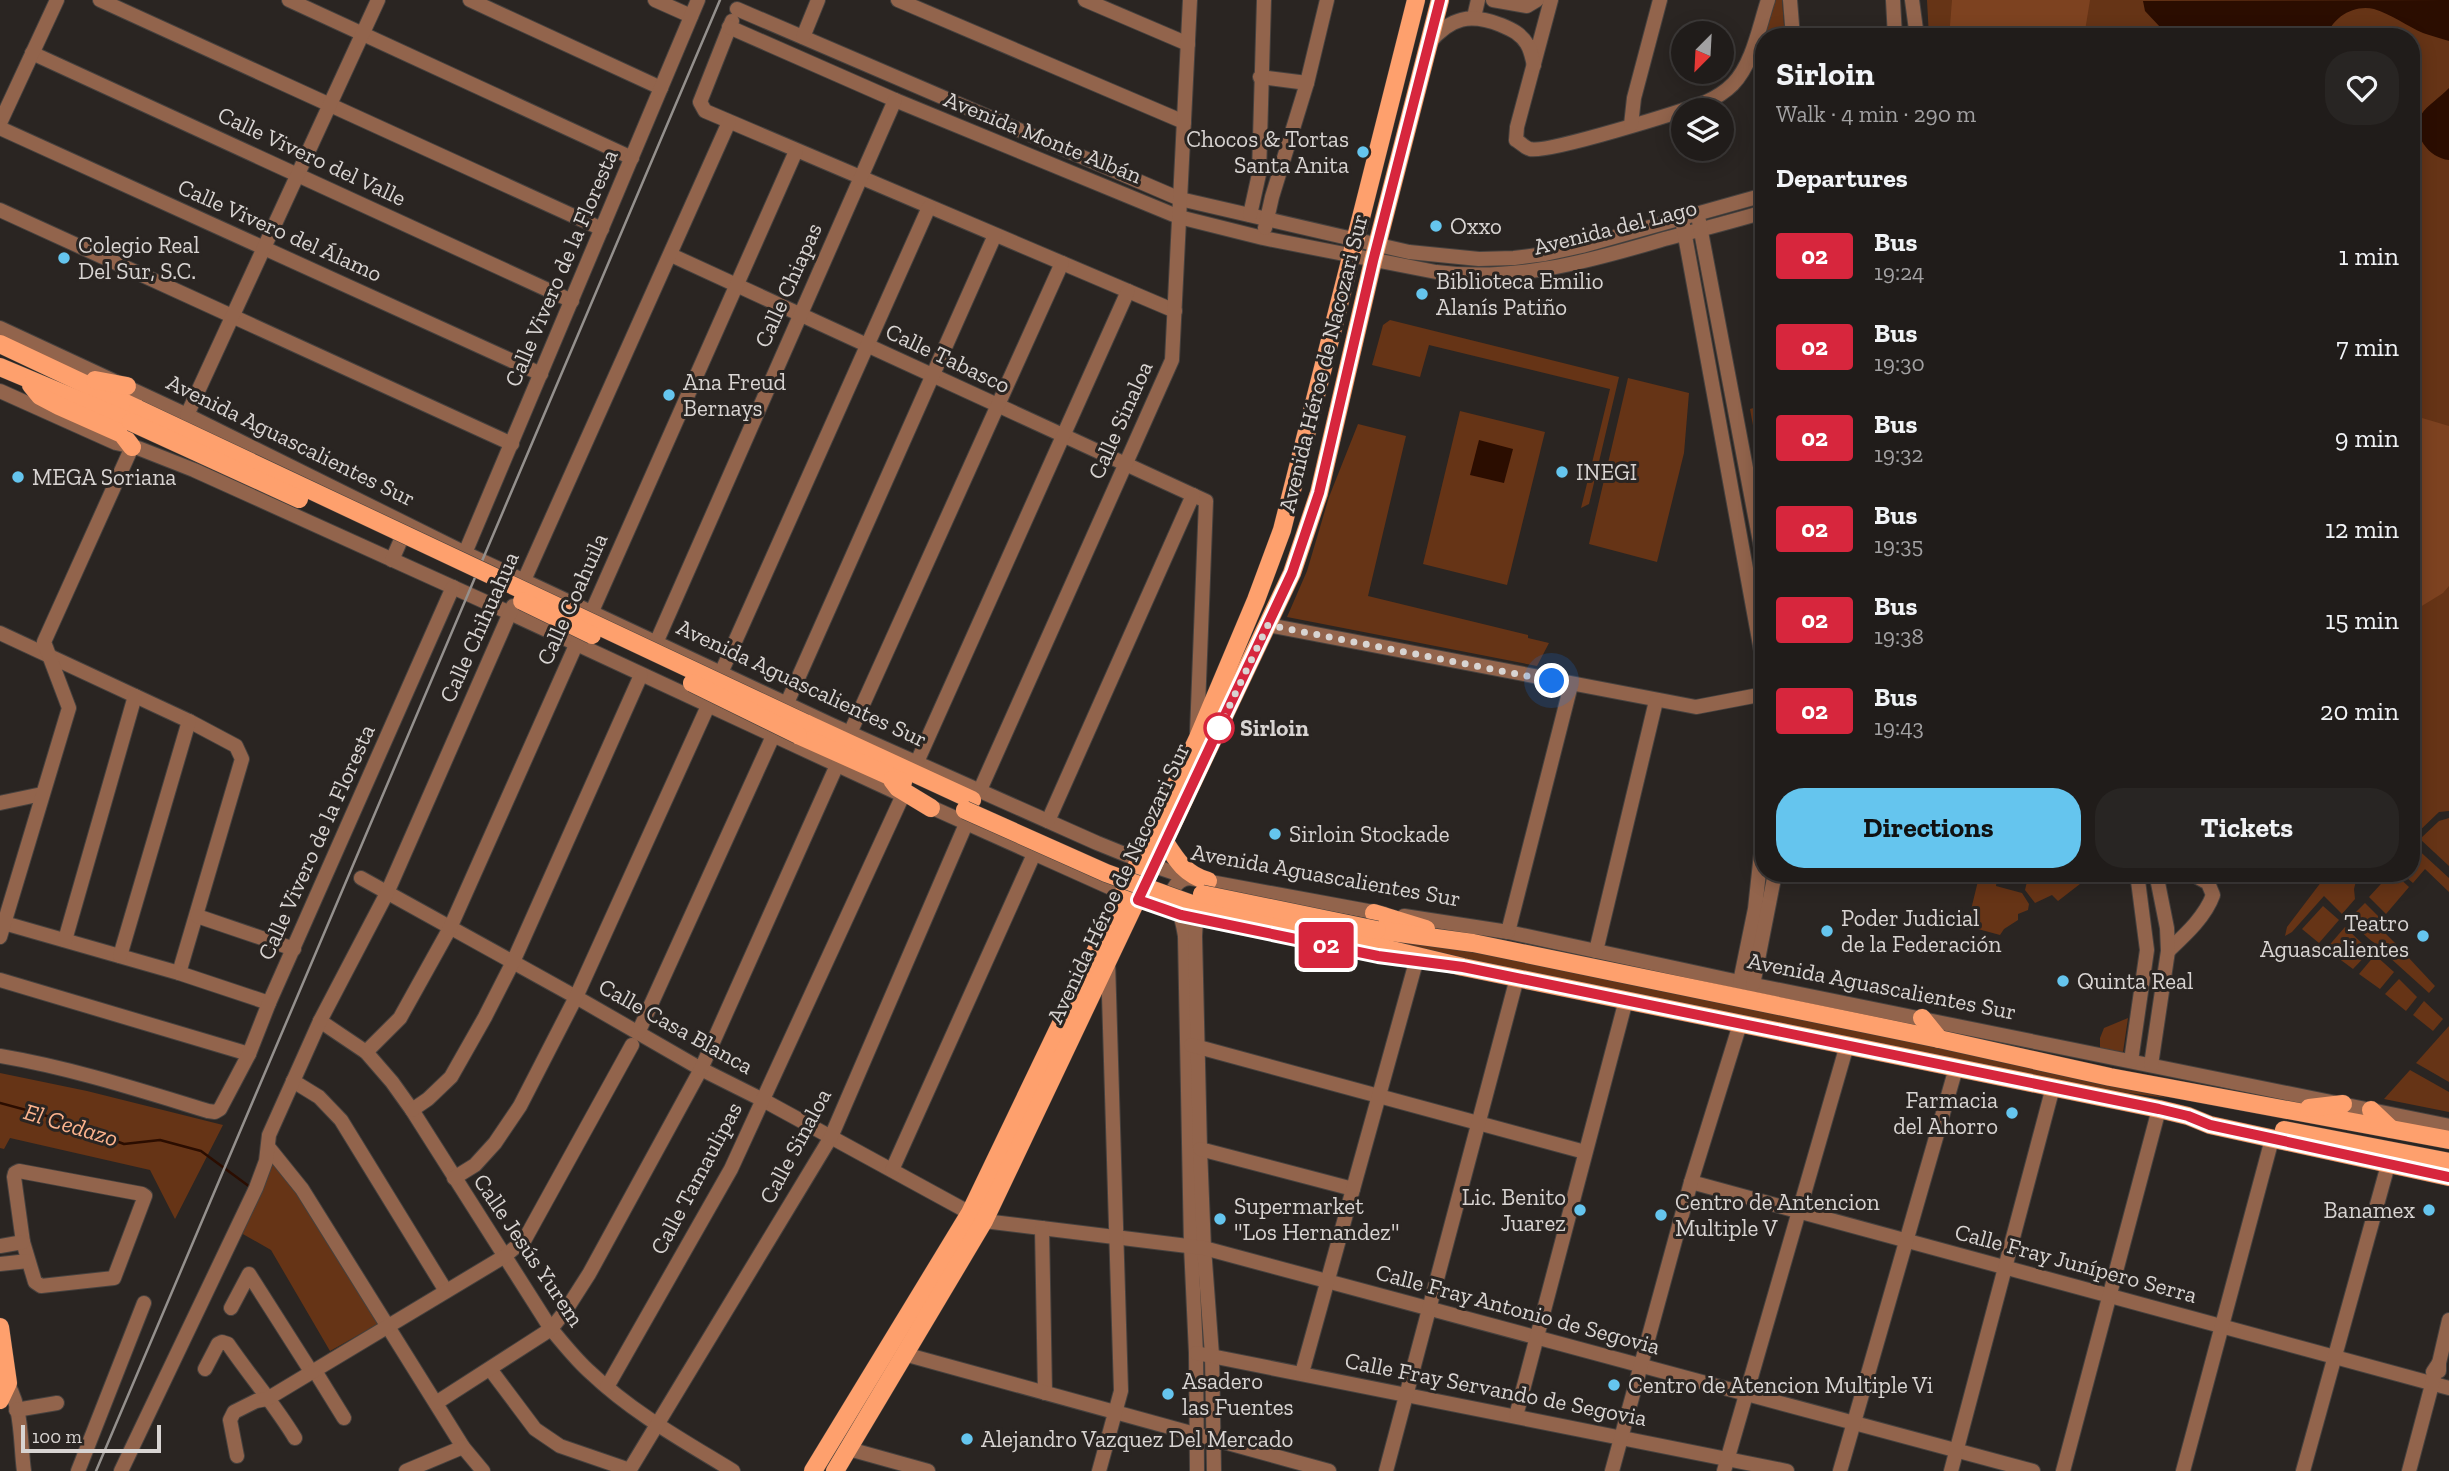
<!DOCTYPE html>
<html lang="en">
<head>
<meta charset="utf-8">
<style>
  :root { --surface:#201c1a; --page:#282523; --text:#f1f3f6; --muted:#a2a1a2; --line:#3d3a39; --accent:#65c5ee }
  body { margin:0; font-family:"Zilla Slab",serif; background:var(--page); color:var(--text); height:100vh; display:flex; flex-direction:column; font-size:26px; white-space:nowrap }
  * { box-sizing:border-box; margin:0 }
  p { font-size:23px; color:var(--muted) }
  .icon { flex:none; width:38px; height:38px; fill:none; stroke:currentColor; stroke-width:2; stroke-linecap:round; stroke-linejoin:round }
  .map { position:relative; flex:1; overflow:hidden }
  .drawer { position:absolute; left:1755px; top:28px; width:665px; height:854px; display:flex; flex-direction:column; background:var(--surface); border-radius:28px; box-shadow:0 4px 18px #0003,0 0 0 2px var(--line) }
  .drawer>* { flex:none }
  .badge { padding:0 14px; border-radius:5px; font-size:24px; line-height:46px }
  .needle { width:46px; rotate:204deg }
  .buttons { position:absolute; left:1671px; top:21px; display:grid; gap:14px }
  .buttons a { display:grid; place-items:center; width:63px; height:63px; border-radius:50%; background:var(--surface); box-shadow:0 4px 18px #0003,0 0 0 2px var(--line); font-size:35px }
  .scale { position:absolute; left:21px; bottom:18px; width:140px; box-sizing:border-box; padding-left:7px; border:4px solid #d8d4d2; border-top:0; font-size:19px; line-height:24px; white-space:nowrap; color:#d8d4d2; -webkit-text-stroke:5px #2a2522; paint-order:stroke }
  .you { position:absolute; width:35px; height:35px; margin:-18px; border:5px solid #fff; border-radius:50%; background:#1a73e8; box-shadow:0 0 0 10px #1a73e833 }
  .map>.badge { position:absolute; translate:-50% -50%; box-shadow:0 0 0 4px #fff }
  h2 { padding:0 21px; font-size:26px; line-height:63px }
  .round { display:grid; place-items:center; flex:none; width:74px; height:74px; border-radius:28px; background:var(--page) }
  .headline { display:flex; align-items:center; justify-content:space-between; height:119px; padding:0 21px }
  h1 { font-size:33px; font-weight:800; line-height:52px }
  .primary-button { display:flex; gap:14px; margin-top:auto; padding:14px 21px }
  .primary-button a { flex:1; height:80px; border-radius:28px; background:var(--accent); color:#111; font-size:28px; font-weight:800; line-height:80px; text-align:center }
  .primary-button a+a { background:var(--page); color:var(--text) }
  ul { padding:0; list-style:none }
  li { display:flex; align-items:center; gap:21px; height:91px; padding:0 21px }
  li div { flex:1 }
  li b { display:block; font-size:26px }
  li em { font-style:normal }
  li .badge { min-width:77px; font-weight:700; text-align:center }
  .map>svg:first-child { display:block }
  .green { fill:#663416 }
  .forest { fill:#7d4220 }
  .water { fill:#2b0d00 }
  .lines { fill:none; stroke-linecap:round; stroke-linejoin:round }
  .stream { stroke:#2b0d00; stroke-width:2.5 }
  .minor-casing { stroke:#46413e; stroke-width:16 }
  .major-casing { stroke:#46413e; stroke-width:19 }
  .minor { stroke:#92644c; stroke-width:14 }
  .major { stroke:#fea06d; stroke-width:18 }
  .rail { stroke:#94908d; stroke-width:2.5 }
  .major-bridge-casing { stroke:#46413e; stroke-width:19; stroke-linecap:butt }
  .major-bridge { stroke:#fea06d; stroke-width:18 }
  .line-casing { stroke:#fff; stroke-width:16 }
  .line { stroke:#d7263d; stroke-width:10 }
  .walk { stroke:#d8d4d2; stroke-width:7; stroke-dasharray:0 12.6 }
  .poi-dot { fill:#65c5ee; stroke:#2a2522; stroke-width:2.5 }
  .stop-dot { fill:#fff; stroke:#d7263d; stroke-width:3.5 }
  .labels { text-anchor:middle; stroke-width:6; stroke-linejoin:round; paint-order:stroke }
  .street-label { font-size:23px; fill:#d8d4d2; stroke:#2a2522 }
  .poi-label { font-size:23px; fill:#d8d4d2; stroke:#2a2522; text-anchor:start }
  .stop-label { font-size:23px; font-weight:bold; fill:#d8d4d2; stroke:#2a2522; text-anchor:start }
  .water-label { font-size:24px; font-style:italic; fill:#fcb38d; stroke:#2a2522 }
</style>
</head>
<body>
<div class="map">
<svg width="2449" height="1471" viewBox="0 0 2449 1471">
  <rect width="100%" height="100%" fill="#2a2522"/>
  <g class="green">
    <polygon points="1772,0 1782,0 1785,37 1764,37 1764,53 1756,53"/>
    <polygon points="1927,0 2449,0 2449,811 2439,812 2412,838 2412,37 1929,37"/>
    <polygon points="1390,320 1619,377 1589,504 1581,508 1610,389 1429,345 1420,377 1372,365 1383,325"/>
    <polygon points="1628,378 1689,393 1684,453 1657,562 1589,544"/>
    <polygon points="1764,405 1764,486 1750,409"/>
    <polygon points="1460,411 1545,432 1507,585 1423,564"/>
    <polygon points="1358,424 1406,436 1368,596 1528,635 1528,638 1549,643 1537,666 1287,617 1307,571 1329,497"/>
    <polygon points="2449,818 2449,866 2420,839 2439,821"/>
    <polygon points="2414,846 2449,878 2449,892 2425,869 2413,883 2401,873 2412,873 2412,849"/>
    <polygon points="2029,873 2068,873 2089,877 2058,901 2052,895 2035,903 2025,890"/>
    <polygon points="2328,873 2358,873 2354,889 2355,899 2342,914 2324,896 2292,932 2285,936 2287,927"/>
    <polygon points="2391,873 2394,873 2409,887 2386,914 2369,897"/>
    <polygon points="1988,874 1997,878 1996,886 2022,893 2029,904 2028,910 2018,914 2018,920 2004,929 2000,935 1967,926 1978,881"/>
    <path d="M 2365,903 L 2382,920 L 2378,926 L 2402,950 C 2373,949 2369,938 2349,919 Z"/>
    <polygon points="2323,906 2339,920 2319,943 2302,929"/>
    <polygon points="2345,927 2370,951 2353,969 2326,949"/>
    <polygon points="1374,938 1466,949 2077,1074 2167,1098 2074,1086 1456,960"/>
    <polygon points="2375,955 2394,972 2380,989 2359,974"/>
    <polygon points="2388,956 2407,956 2435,986 2429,993"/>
    <polygon points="2399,979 2417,997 2406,1011 2385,994"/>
    <polygon points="2424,1001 2443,1019 2433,1031 2413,1015"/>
    <polygon points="2128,1018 2123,1052 2100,1049 2100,1038 2104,1028"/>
    <polygon points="2449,1026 2449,1082 2416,1063"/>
    <polygon points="2410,1070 2449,1092 2449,1112 2384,1099"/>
    <polygon points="0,1073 87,1091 223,1125 175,1219 150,1170 10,1138 4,1149 0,1148"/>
    <polygon points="273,1163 294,1190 378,1324 330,1351 271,1250 241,1233"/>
  </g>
  <g class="forest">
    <polygon points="1952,0 2090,0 2084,37 1951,37 1950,26"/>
    <polygon points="2412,415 2449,426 2449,586 2443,593 2412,612"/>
  </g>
  <g class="water">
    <path d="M 2449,0 L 2449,41 C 2440,38 2431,36 2423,33 C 2407,26 2391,14 2374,9 C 2354,4 2331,18 2327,37 L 2185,37 L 2161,28 L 2145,11 L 2143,1 Z"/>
    <path d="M 2449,88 L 2449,160 C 2429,158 2411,135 2421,115 C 2427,105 2441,97 2449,88 Z"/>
    <polygon points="1479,440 1513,449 1504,483 1470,475"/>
  </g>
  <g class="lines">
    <polyline class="stream" points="0,1103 41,1114 124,1144 160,1140 201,1151 250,1187"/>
    <g class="minor-casing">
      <g id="minor">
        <polyline points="100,0 602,229"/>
        <polyline points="289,0 632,158"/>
        <polyline points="470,0 661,88"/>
        <polyline points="655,0 691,16"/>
        <polyline points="898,0 1184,122"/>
        <polyline points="1085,0 1188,44"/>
        <polyline points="1493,0 1527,6 1537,0"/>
        <path d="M 1551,0 L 1517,127 L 1516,140 C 1520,142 1525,148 1530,149 C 1546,154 1683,111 1706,102 C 1715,98 1726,91 1733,84 C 1753,63 1759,27 1768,0"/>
        <polyline points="1790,0 1793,37"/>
        <polyline points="1893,0 1895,37"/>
        <polyline points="1912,0 1917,37"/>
        <polyline points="737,9 1180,199 1409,252 1479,259 1514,258 1545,254 1582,246 1764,195"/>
        <polyline points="1474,17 1478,0"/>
        <polyline points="732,21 700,102 705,111 1175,311"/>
        <path d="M 729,27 L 895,100 L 1179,217 L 1263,238 L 1436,272 C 1514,282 1587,262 1661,240 C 1695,231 1730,222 1764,212"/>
        <polyline points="803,37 818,0"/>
        <path d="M 1429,43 C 1451,17 1470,13 1501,25 C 1513,30 1521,34 1527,44 C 1531,50 1532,58 1534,65"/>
        <polyline points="32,53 572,301"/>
        <polyline points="1260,77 1307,83"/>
        <polyline points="0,123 57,0"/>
        <polyline points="1631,125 1634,98 1660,0"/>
        <polyline points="0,128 541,374"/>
        <polyline points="0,210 512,444"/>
        <polyline points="1250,215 1259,174 1264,0"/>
        <polyline points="1699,221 1764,563"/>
        <polyline points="1683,225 1764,667"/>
        <polyline points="1265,228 1272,197 1307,83 1327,0"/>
        <polyline points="671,255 1206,501 1197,733"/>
        <polyline points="0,328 187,415 465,553 832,725 1097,843 1154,866 1189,878 1384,914"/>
        <polyline points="0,391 116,443 138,448 194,470 510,613 902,795"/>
        <polyline points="187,415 378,0"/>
        <polyline points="465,553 698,0"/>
        <polyline points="392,560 407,526"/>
        <polyline points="521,587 729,122"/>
        <polyline points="589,618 796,151"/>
        <polyline points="1268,625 1696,707 1764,694"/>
        <polyline points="0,633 189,721 236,746 242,759 179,973"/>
        <polyline points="656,643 895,100"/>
        <polyline points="721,673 929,207"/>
        <polyline points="787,703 995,235"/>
        <polyline points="850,733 1062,263"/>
        <polyline points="917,762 1128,291"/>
        <polyline points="980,790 1172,360 1190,0"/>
        <polyline points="0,803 42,794"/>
        <polyline points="924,804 1138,900 1180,915 1398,959"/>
        <polyline points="1048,821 1193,495"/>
        <polyline points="361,878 576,997 701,1069 763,1100 970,1213"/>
        <path d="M 1189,878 C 1175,880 1167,894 1175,908 C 1180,917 1178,909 1181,918 C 1183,924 1184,930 1185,936 L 1191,1246 L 1196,1353 L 1197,1471"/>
        <polyline points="197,916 294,949"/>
        <polyline points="1404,916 1508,932 1730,980 2449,1126"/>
        <polyline points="1196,918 1195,936 1200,1149 1204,1248 1212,1355 1214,1471"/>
        <polyline points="4,923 179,973 269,1003"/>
        <polyline points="1508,932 1571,685"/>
        <polyline points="0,937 69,708 44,642 132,447"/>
        <polyline points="65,940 135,696"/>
        <polyline points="1596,951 1656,701"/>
        <path d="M 2168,951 C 2185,935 2205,917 2213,895 L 2208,883 L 2190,873"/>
        <polyline points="120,956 189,721"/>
        <polyline points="0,980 249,1054"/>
        <polyline points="1740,982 1755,909 1764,826"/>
        <polyline points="1753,985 1775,873"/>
        <path d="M 320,1021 L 366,1052 L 392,1082 L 412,1110 L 551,1329 C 564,1344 576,1360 591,1373 C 633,1413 684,1441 733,1471"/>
        <polyline points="638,1033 773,736"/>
        <polyline points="1191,1045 1585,1152"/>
        <polyline points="366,1052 400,1018 450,928 580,636"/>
        <path d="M 0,1056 C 71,1068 139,1090 208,1111 L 215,1112 L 220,1109 L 249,1054 L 269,1003 L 453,587"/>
        <polyline points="2131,1061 2147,950 2137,873"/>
        <polyline points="2151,1065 2168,951 2167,928 2156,873"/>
        <polyline points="293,1081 319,1097 341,1120 446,1291"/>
        <polyline points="412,1110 428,1099 451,1077 485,1017 513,962 641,675"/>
        <polyline points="269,1148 302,1189 463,1447 483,1471"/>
        <polyline points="1200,1149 1353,1189"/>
        <polyline points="892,1170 1034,854"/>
        <polygon points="19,1171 142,1194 145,1196 114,1278 41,1286 35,1282 23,1242 14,1177 15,1173"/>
        <polyline points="454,1178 475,1165 495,1143 520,1106 576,997 708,706"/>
        <polyline points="1691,1182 2449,1388"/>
        <polyline points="984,1221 1204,1248 2033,1471"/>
        <polyline points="1042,1228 1045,1393"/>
        <polyline points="0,1246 23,1242"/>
        <polyline points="0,1264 28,1261"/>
        <polyline points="231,1308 249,1274 312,1373"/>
        <polyline points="1196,1353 1787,1471"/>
        <polyline points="904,1354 1329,1471"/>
        <path d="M 205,1369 L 218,1344 L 222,1342 L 228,1344 C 250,1376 275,1405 295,1438"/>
        <polyline points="490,1369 535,1429 560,1446 630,1470"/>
        <polyline points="315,1371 344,1418"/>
        <polyline points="2439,1371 2439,1363 2449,1320"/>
        <polyline points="1302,1373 1416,962"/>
        <path d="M 3,1378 C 23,1401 20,1443 24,1471"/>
        <polyline points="607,1387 731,1169 903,795"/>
        <polyline points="436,1403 551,1329 566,1310 589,1274 701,1069 837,765"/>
        <polyline points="16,1410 57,1403"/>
        <polyline points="1516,1416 1626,1000"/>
        <polyline points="849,1449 928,1471"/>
        <polyline points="237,1456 230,1420 234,1412 256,1401 267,1399 505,1256 525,1239 632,1045"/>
        <polyline points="78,1471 144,1303"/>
        <polyline points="121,1471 256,1188 266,1161 269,1135 320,1021 387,893 513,606"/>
        <polyline points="406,1471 463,1447"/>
        <polyline points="629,1471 831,1137 966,824"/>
        <polyline points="1099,1471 1121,1391 1108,962"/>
        <polyline points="1386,1471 1517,978"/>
        <polyline points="1612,1471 1691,1182 1740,1024"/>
        <polyline points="1724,1471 1847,1045"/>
        <polyline points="1840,1471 1956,1068"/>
        <polyline points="1951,1471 2053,1087"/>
        <polyline points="2063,1471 2159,1109"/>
        <polyline points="2183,1471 2272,1139"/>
        <polyline points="2303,1471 2388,1165"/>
        <polyline points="2409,1471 2434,1377 2433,1372 2439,1363"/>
      </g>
    </g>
    <g class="major-casing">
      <g id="major">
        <polyline points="0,344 138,409"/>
        <polyline points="0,367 131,422"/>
        <polyline points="95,380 127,386"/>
        <polyline points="31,385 40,396 59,406 122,434 132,447"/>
        <polyline points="805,723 972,800"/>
        <polyline points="798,735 903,782"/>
        <polyline points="892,780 898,788 931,808"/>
        <path d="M 1165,842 C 1177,861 1186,875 1208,881"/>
        <polyline points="1374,913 1426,929"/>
        <polyline points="1377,930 1473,943 1939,1039 2110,1077 2449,1140"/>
        <polyline points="1371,945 1463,967 2159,1109 2188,1116 2210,1125 2449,1177"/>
        <polyline points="1922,1018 1939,1039"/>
        <polyline points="2309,1108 2343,1104"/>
        <polyline points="2371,1110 2391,1129"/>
        <polyline points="2284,1130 2449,1162"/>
        <polyline points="0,1327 8,1383 0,1400"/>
        <polyline points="813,1471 970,1213 1197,740 1256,600 1282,530 1416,0"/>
        <polyline points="835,1471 984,1221 1292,573 1319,493 1373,261 1440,0"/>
      </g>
    </g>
    <use href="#minor" class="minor"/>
    <use href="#major" class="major"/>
    <polyline class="rail" points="96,1471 720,0"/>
    <g class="major-bridge-casing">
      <g id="major-bridge">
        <polyline points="138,409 805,723"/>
        <polyline points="131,422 299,499"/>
        <polyline points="522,601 592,635"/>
        <polyline points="692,683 798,735"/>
        <polyline points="965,810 1106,873 1189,903 1371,945"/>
        <polyline points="1202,894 1377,930"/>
      </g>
    </g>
    <use href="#major-bridge" class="major-bridge"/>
  </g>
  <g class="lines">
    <g class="line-casing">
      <polyline id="line" points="1440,0 1373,261 1319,493 1292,573 1138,900 1181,915 1378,956 1463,967 2159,1109 2188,1116 2210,1125 2449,1177"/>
    </g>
    <use href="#line" class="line"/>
    <polyline class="walk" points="1219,728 1268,625 1552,681"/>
  </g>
  <g class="poi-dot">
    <circle cx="1363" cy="152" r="7"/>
    <circle cx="1436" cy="226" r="7"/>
    <circle cx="64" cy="258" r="7"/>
    <circle cx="1422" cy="294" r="7"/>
    <circle cx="669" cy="395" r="7"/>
    <circle cx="1562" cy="472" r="7"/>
    <circle cx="18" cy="477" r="7"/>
    <circle cx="1275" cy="834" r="7"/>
    <circle cx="1827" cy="931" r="7"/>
    <circle cx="2423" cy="936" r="7"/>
    <circle cx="2063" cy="981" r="7"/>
    <circle cx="2012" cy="1113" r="7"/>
    <circle cx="1580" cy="1210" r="7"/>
    <circle cx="2429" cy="1210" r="7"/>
    <circle cx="1661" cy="1215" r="7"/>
    <circle cx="1220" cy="1219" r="7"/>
    <circle cx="1614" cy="1385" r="7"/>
    <circle cx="1168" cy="1394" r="7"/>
    <circle cx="967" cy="1439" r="7"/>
  </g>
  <circle class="stop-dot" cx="1219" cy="728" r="14"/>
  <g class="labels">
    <g class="street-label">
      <text transform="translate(1043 137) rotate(22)" y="8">Avenida Monte Albán</text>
      <text transform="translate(312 156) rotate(25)" y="8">Calle Vivero del Valle</text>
      <text transform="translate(1615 227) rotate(-14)" y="8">Avenida del Lago</text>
      <text transform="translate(280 230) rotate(24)" y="8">Calle Vivero del Álamo</text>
      <text transform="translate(561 268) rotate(-67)" y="8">Calle Vivero de la Floresta</text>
      <text transform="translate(788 285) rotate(-66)" y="8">Calle Chiapas</text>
      <text transform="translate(948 358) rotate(25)" y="8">Calle Tabasco</text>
      <text transform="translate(1323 363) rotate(-76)" y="8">Avenida Héroe de Nacozari Sur</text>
      <text transform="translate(1120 420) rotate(-66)" y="8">Calle Sinaloa</text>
      <text transform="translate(291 440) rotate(26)" y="8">Avenida Aguascalientes Sur</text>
      <text transform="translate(572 599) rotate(-66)" y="8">Calle Coahuila</text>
      <text transform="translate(479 627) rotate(-66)" y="8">Calle Chihuahua</text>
      <text transform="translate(802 683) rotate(25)" y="8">Avenida Aguascalientes Sur</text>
      <text transform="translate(316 842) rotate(-66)" y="8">Calle Vivero de la Floresta</text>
      <text transform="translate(1326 875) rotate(10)" y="8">Avenida Aguascalientes Sur</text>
      <text transform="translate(1118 883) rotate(-65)" y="8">Avenida Héroe de Nacozari Sur</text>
      <text transform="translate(1882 986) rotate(11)" y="8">Avenida Aguascalientes Sur</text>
      <text transform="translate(676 1026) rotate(29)" y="8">Calle Casa Blanca</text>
      <text transform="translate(795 1146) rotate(-62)" y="8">Calle Sinaloa</text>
      <text transform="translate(696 1178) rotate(-62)" y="8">Calle Tamaulipas</text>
      <text transform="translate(529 1250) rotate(56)" y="8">Calle Jesús Yurem</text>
      <text transform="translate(2076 1263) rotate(15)" y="8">Calle Fray Junípero Serra</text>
      <text transform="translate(1518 1309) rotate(15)" y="8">Calle Fray Antonio de Segovia</text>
      <text transform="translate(1496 1389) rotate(11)" y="8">Calle Fray Servando de Segovia</text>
    </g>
    <g class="poi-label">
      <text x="1349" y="147" text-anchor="end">Chocos &amp; Tortas<tspan x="1349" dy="26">Santa Anita</tspan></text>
      <text x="1450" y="234">Oxxo</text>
      <text x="78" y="253">Colegio Real<tspan x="78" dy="26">Del Sur, S.C.</tspan></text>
      <text x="1436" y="289">Biblioteca Emilio<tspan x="1436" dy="26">Alanís Patiño</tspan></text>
      <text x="683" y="390">Ana Freud<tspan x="683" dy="26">Bernays</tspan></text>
      <text x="1576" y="480">INEGI</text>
      <text x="32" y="485">MEGA Soriana</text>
      <text x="1289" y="842">Sirloin Stockade</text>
      <text x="1841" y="926">Poder Judicial<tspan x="1841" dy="26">de la Federación</tspan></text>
      <text x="2409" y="931" text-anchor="end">Teatro<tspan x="2409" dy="26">Aguascalientes</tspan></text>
      <text x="2077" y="989">Quinta Real</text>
      <text x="1998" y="1108" text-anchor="end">Farmacia<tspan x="1998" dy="26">del Ahorro</tspan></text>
      <text x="1566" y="1205" text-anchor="end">Lic. Benito<tspan x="1566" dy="26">Juarez</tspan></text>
      <text x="1675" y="1210">Centro de Antencion<tspan x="1675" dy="26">Multiple V</tspan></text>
      <text x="1234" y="1214">Supermarket<tspan x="1234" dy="26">"Los Hernandez"</tspan></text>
      <text x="2415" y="1218" text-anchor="end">Banamex</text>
      <text x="1182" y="1389">Asadero<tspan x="1182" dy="26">las Fuentes</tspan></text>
      <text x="1628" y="1393">Centro de Atencion Multiple Vi</text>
      <text x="981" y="1447">Alejandro Vazquez Del Mercado</text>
    </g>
    <g class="stop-label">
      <text x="1240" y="736">Sirloin</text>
    </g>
    <g class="water-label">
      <text transform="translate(71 1125) rotate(17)" y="8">El Cedazo</text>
    </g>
  </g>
</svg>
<div class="buttons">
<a><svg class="needle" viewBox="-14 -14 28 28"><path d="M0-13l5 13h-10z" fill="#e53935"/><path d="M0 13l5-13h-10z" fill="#a2a1a2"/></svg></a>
<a><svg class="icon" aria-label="layers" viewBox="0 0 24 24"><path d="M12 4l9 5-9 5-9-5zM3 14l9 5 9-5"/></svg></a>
</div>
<div class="scale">100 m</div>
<div class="you" style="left:1552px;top:681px"></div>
<b class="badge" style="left:1326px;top:945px;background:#d7263d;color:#fff">02</b>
<section class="drawer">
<div class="headline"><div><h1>Sirloin</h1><p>Walk · 4 min · 290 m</p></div><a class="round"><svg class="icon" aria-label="heart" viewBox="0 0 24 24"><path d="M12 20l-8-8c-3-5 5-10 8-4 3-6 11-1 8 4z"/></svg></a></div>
<h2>Departures</h2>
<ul>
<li><span class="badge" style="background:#d7263d;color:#fff">02</span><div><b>Bus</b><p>19:24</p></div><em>1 min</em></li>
<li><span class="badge" style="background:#d7263d;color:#fff">02</span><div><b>Bus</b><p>19:30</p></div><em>7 min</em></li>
<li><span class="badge" style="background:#d7263d;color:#fff">02</span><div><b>Bus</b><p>19:32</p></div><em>9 min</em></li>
<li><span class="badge" style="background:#d7263d;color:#fff">02</span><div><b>Bus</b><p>19:35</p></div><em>12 min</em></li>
<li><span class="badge" style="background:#d7263d;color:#fff">02</span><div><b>Bus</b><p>19:38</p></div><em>15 min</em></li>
<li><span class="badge" style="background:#d7263d;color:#fff">02</span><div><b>Bus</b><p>19:43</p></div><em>20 min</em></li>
</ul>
<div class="primary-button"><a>Directions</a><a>Tickets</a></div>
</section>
</div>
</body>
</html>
